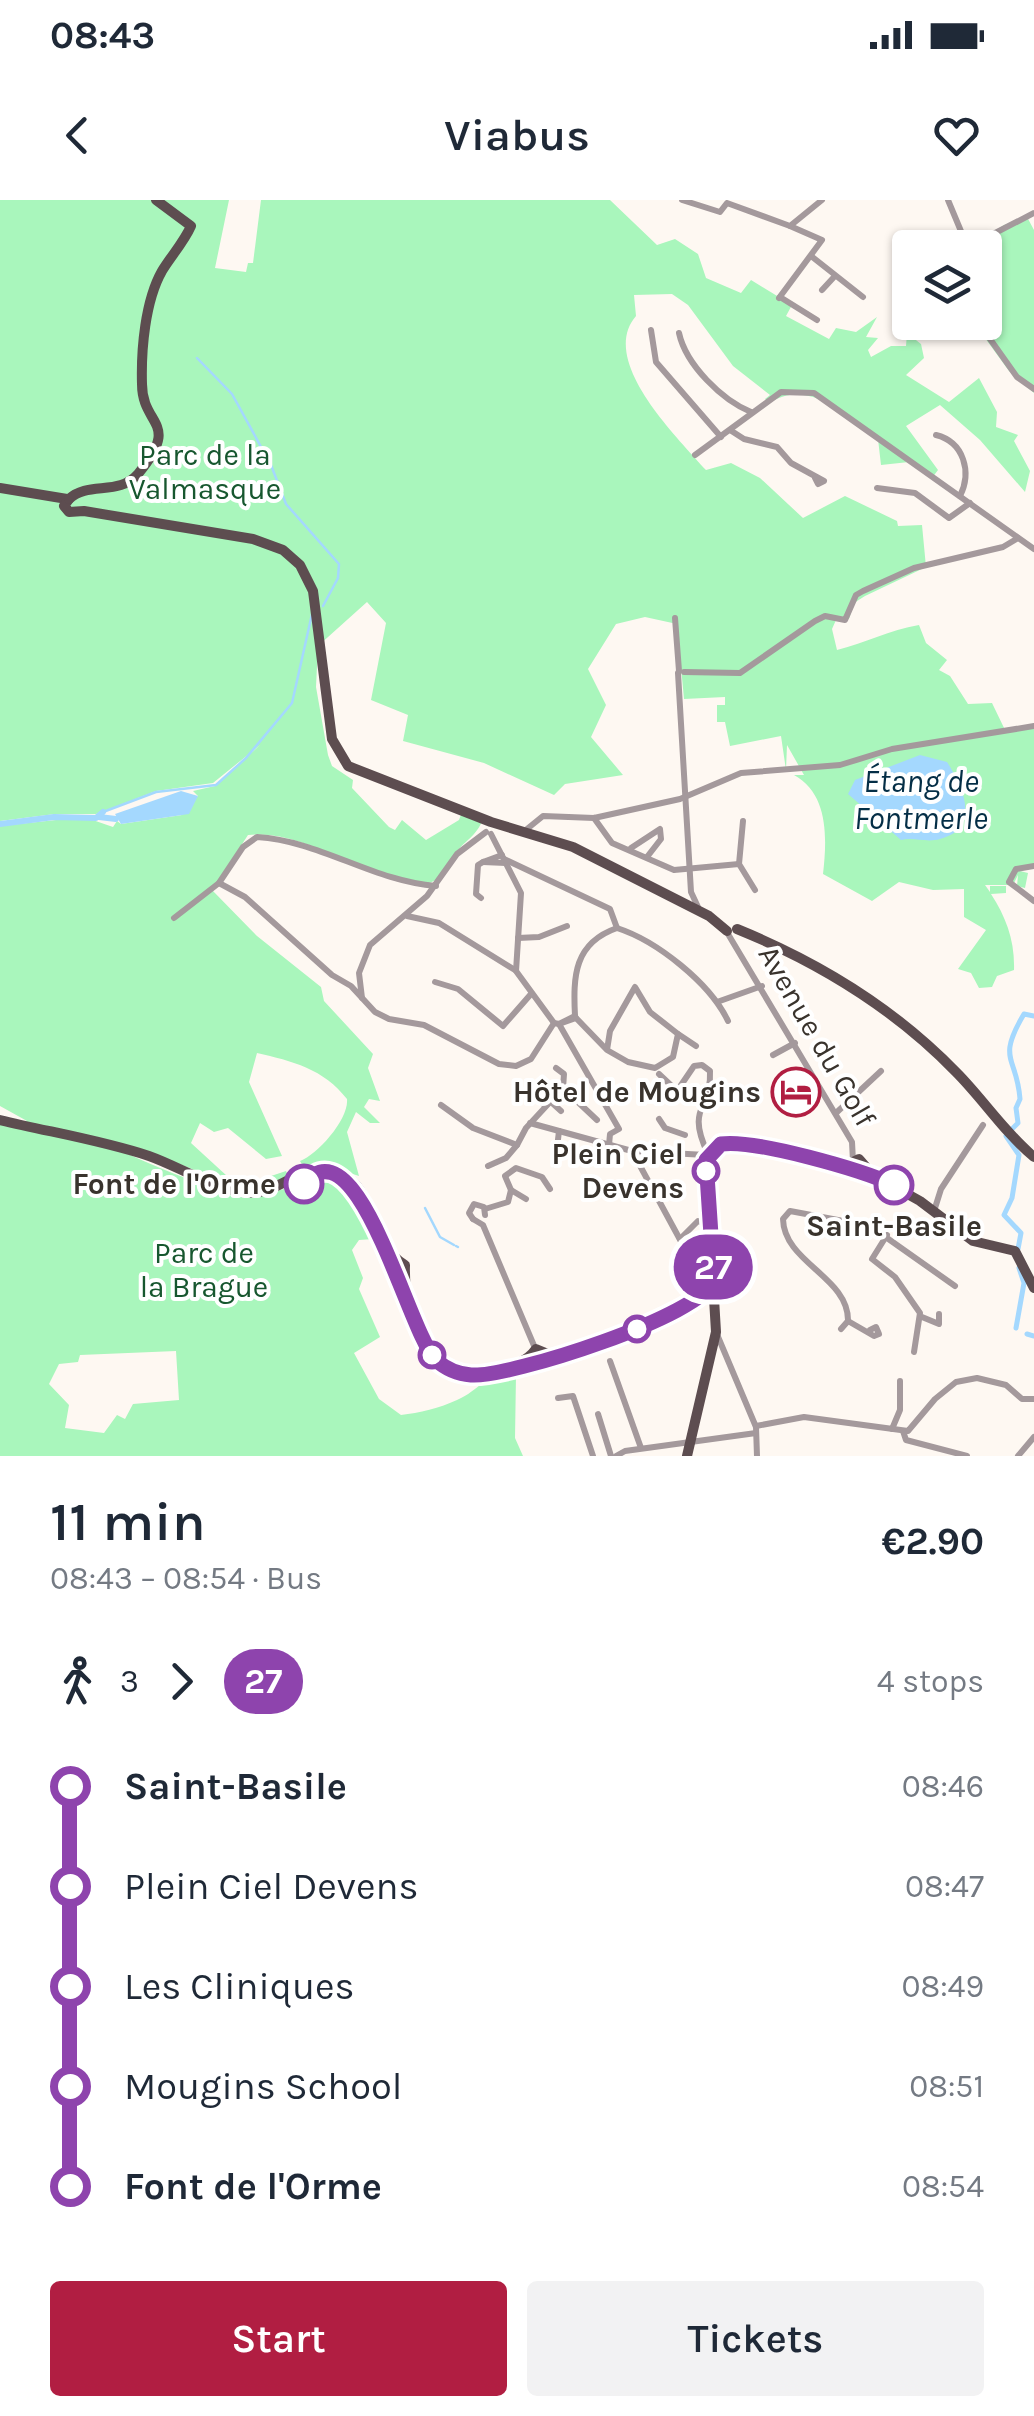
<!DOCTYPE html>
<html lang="en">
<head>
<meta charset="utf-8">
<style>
  :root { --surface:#fff; --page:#f2f2f3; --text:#1f2937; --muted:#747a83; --accent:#b11e42 }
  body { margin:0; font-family:Karla,sans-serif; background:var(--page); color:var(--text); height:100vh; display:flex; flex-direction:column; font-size:38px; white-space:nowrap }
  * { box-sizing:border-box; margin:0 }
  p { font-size:32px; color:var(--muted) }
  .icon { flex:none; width:55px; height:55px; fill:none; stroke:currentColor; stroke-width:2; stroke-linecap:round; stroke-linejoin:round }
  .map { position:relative; height:1256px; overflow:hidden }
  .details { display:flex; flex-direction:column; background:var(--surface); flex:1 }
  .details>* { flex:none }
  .badge { padding:0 20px; border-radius:32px; font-size:35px; line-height:65px }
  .fabs { position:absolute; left:892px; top:30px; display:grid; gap:20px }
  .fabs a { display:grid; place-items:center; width:110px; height:110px; border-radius:10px; background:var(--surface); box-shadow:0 2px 8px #0004; font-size:50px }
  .map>.badge { position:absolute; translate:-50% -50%; box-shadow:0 0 0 5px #fff }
  .legs { display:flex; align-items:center; gap:15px; height:110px; padding:0 50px; font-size:32px }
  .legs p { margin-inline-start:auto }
  .overview { display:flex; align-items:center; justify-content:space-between; height:170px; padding:0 50px }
  h1 { font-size:55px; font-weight:600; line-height:75px }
  .primary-button { display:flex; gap:20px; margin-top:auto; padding:20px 50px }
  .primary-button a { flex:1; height:115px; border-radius:10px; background:var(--accent); color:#fff; font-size:40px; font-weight:600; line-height:115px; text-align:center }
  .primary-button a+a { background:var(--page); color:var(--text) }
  ul { padding:0 50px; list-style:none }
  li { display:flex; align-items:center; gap:35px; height:100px; font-size:38px }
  li i { display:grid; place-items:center; width:15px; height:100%; margin:0 12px; background:currentColor }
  li i::after { content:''; width:25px; height:25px; margin:-12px; border:8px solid; border-radius:50%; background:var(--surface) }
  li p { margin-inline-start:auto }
  li:first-child i { background:linear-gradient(#0000 50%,currentColor 0) }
  li:last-child i { background:linear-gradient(currentColor 50%,#0000 0) }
  .status { display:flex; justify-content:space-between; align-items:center; height:70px; padding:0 50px; background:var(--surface); direction:ltr }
  .status svg { height:28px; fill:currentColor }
  header { display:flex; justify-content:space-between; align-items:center; height:130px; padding:0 50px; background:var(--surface); font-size:45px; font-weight:600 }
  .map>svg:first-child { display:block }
  .green { fill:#a9f6bc; fill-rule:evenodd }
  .water { fill:#a4d8fe }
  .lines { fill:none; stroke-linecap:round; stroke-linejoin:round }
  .stream { stroke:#a4d8fe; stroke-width:2.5 }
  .canal { stroke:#a4d8fe; stroke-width:5 }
  .river { stroke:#a4d8fe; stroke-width:6 }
  .minor { stroke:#a4999c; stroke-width:6 }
  .major { stroke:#5d4d50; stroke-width:10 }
  .line-1-casing { stroke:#fff; stroke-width:22 }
  .line-1 { stroke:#8e44ad; stroke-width:15 }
  .stop-1-dot { fill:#fff; stroke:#8e44ad; stroke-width:5 }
  .labels { text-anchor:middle; stroke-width:8; stroke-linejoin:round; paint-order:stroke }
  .park-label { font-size:30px; fill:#17572f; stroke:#fff }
  .street-label { font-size:30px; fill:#39332d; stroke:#fff }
  .poi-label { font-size:30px; font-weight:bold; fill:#39332d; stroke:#fff; text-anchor:end }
  .stop-label { font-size:30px; font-weight:bold; fill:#39332d; stroke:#fff; text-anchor:end }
  .water-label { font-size:32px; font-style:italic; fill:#042e46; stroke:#fff }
</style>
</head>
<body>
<div class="status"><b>08:43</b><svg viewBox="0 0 49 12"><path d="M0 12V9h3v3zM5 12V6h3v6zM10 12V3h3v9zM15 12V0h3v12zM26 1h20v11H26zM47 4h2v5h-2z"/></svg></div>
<header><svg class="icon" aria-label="back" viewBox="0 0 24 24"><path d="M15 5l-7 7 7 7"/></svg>Viabus<svg class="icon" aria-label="heart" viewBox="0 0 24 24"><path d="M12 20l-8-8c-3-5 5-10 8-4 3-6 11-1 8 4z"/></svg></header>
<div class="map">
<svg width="1034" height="1256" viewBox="0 0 1034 1256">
  <rect width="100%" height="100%" fill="#fef8f2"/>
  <g class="green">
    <path d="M 0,0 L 229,0 L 215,68 L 246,72 L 248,63 L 253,63 L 261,0 L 610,0 L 657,45 L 675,39 L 698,54 L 706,78 L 741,93 L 751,80 L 792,105 L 786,116 L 829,139 L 836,128 L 856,132 L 877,117 L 866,137 L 878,138 L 868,150 L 871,157 L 891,146 L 906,146 L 907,133 L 921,144 L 924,158 L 906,175 L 949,202 L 979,178 L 997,212 L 996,227 L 1018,235 L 1014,241 L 1030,271 L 1025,292 L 980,240 L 940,205 L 906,226 L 938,270 L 932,278 L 909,262 L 881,265 L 878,239 C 845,216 810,177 769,203 L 765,199 L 770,195 L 733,166 L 688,105 L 672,94 L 634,95 L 636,116 C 598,160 676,236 706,270 L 731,263 L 760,278 L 803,318 L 845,296 L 897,321 L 898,326 L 922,325 L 926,367 L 865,396 L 854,403 L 849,419 L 836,420 L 832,429 L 837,450 C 866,443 889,430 919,425 L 926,443 L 947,460 L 939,470 L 950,476 L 968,504 L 992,503 L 1006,532 L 1034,526 L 1034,668 L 1020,671 L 1028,673 L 1025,688 L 1017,686 L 1018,675 L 1013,685 L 985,685 L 990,692 L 990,686 L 1006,686 L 1006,693 L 991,694 C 1006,717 1015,741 1014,770 L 997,776 L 992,787 L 979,788 L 971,773 L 958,769 L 986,730 L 964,717 L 964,689 L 933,690 L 899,682 L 872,701 L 823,674 C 827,639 829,594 794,575 L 804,575 L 787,545 L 786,570 L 781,536 L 730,546 L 725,522 L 717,522 L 717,505 L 725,505 L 725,497 L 684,499 L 677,424 L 645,417 L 616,424 L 588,469 L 606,505 L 591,537 L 623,575 L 565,584 L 554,595 L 484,563 L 403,541 L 408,515 L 371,500 L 386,423 L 367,402 L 318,446 L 316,487 L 328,555 L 332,566 L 353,580 L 352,588 L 389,627 L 395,630 L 402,620 L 426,640 L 459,620 L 462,612 L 483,619 C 477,636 464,641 454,655 C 447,664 442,681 428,683 C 382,690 310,628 248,635 L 212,690 L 257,736 L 321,787 L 324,801 L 373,854 L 368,868 L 380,901 L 369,899 L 364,907 L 380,923 L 370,923 L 356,912 L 347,932 L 359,976 L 325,965 L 304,968 L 300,961 C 318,954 349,919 347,899 C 324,869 292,861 257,853 L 249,882 L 282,956 L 266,959 L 228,928 L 214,932 L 200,923 L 191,943 L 227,976 L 264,983 L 268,977 L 286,971 L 288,976 C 227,1007 189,951 128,954 C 172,973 227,1000 276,991 C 296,988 313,969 334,976 C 358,984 366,1018 374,1039 L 359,1040 L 352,1050 L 363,1078 L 359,1089 L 380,1137 L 354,1153 L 379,1199 L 401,1215 C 419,1213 440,1208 457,1200 C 482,1189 482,1174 516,1175 L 515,1238 L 523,1256 L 0,1256 L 0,922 L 27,921 L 0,906 L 0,626 L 84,617 L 113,627 L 117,621 L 121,624 L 182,615 L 198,596 L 193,591 L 215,586 L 260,545 L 213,583 L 156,591 L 96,614 L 55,614 L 0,621 ZM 176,1151 L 179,1200 L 133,1204 L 125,1219 L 117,1215 L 104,1233 L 65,1228 L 69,1205 L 49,1184 L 59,1164 L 78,1162 L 80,1155 Z"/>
    <polygon points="1027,17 1034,30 1034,193 1009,171 977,127 976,123 985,122 985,48 970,48 1004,25"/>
  </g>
  <g class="water">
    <path d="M 920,555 L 947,562 C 963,587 982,628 940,639 C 927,643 914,637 901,640 L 848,594 L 855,580 Z"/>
    <polygon points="181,591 198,596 189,614 121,624 115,614"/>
  </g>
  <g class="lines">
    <g class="stream">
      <polyline points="197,158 232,194 271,265 286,304 339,364 338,378 323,406"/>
      <polyline points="103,612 156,592 216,585 246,558 292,503 312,414"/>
      <polyline points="425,1008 440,1037 454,1045"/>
      <polyline points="456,1046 458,1047"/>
    </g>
    <g class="canal">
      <path d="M 1011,930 L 1018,923 L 1016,908 L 1020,899 C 1017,856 996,861 1024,814 L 1034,816"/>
      <polyline points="1006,936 1019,955 1012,998 1004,1015 1021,1033 1018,1049"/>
      <polyline points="1016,1128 1024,1083 1019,1068"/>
      <polyline points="1027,1134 1034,1136"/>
    </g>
    <g class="river">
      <polyline points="99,617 116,619"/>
      <polyline points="0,624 54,617 96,618 103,612"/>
    </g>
    <g class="minor">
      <polyline points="682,0 720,12 727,3 790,26 822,0"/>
      <polyline points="948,0 968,48"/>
      <polyline points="968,47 1034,13"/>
      <polyline points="811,56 863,97"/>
      <polyline points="822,90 834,77"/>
      <polyline points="780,97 817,120"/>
      <polyline points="779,98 822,40 790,26"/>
      <polyline points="978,122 1017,177 1034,189"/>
      <polyline points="651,130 656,162 721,237"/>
      <path d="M 679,133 C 686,165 722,200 751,212"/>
      <polyline points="730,230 744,239 777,247 791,263 824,281 818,284 815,278"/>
      <path d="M 936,235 C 964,242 972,272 960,296"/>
      <polyline points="695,255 781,192 814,193 1034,349"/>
      <polyline points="877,288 915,293 949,318 970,303"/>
      <polyline points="675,418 679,471"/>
      <polyline points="684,472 740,473 815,421 825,416 845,420 856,395 863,391 914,368 1003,347 1018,338"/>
      <polyline points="678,473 691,692 698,707"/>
      <polyline points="594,618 612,643 674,670 739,664"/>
      <polyline points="743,621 739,664 755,690"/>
      <polyline points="527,629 543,616 594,618 680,599 741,573 840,565 892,549 1034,526"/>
      <polyline points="491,634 521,693 516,771 554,823 559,824 619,929 610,934 609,945"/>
      <polyline points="631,648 660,629 661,639 647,657"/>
      <polyline points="502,655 483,662 506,663"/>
      <polyline points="504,659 610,709 617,728"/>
      <polyline points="1034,666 1016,669 1009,682 1034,701"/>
      <polyline points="219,683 245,697 332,775 351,786 375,812 389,819 424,825 499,864 516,866 531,859 554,823"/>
      <polyline points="481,698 476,694 478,665 483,662"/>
      <polyline points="407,716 439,723 515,770"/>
      <path d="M 174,718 L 219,683 L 243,647 L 257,637 C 321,641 372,681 436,686"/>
      <polyline points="728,734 852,942 853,961"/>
      <polyline points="518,738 539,737 567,726"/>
      <polyline points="435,782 458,789 503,826 531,794"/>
      <polyline points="362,798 359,773 370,745 427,696 457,654 486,632"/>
      <polyline points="717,802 762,786"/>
      <path d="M 575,816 C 573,776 574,743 617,728 C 657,741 710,783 728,821"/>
      <polygon points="575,816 576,818 559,824"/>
      <polyline points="576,818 607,850 610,831 635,787 650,812 678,834 673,857 655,868 628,862 607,850"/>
      <polyline points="678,834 696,846"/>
      <polyline points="773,855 795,843"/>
      <polyline points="556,868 564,874 563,888"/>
      <path d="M 659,874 L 677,891 L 694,866 L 702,865 L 710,871 C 712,909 685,906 708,954"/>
      <polyline points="543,881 558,892"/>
      <polyline points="530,894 545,905"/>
      <polyline points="550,901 561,911"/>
      <polyline points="441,905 473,928 517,945 526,928 563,888 597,920"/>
      <polyline points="836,913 881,871"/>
      <polyline points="659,919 665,928 685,935"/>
      <polyline points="530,923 632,951 706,955"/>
      <polyline points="632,951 684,1047 699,1096"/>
      <polyline points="555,965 559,931"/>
      <polyline points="488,966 506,958 517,945"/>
      <polyline points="511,990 526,999"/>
      <polyline points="935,1008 941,989 983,925"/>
      <polyline points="485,1009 508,1002 511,990 505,976 516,968 542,977 550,989"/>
      <polyline points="473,1019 483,1025 535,1148"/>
      <polyline points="473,1019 469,1013 474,1004 484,1007 485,1015"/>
      <polyline points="887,1035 872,1059 895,1077 920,1113 914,1152"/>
      <polyline points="680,1039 698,1021 709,1025"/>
      <polyline points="922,1117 939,1124 939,1114"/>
      <polyline points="848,1121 874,1136 879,1134 876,1127 870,1130"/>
      <path d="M 841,1129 L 848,1121 C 849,1077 784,1063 783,1019 L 790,1011 L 870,1026 L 955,1086"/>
      <polyline points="716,1132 756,1227 757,1256"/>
      <polyline points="610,1161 641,1248"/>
      <polyline points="558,1198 573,1196 593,1256"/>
      <polyline points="598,1214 611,1256"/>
      <polyline points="756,1226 804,1217 908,1231 935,1199 956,1182 977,1178 1006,1185 1022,1199 1034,1199"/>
      <polyline points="892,1229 900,1210 900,1181"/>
      <polyline points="903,1231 906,1240 967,1256"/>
      <polyline points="616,1256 625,1251 756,1233"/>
      <polyline points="1018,1256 1034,1237"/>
    </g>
    <g class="major">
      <polyline points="0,288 67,299"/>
      <polyline points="69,299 64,306 69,312 84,311 253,339 283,350 300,365 313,391 332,539 348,566 491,622 573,647 709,716 727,731"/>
      <path d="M 69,299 C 88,281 119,296 138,274 C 182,221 142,227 142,184 C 141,150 145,101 162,71 C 171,56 184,42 191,26 L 156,0"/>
      <path d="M 737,729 C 818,762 895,809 956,872 C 983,899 1004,932 1034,957"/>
      <path d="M 0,920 C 49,932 101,940 149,956 C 180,967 210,987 242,992 C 281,999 303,955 341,973 C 376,990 370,1045 405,1065 C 403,1116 431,1182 496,1169 C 513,1165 526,1163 536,1149 L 553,1156"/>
      <polyline points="855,970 853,962 859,959 872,974"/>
      <polyline points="288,983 304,984 319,972"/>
      <path d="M 708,999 C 700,971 698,940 735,941 L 886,982 L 920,1001 L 973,1041 L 1015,1051 L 1034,1088"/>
      <path d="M 525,1165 C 581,1141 656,1137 704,1092 L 714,1097"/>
      <polyline points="687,1256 716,1132 708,997"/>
    </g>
  </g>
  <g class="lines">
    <g class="line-1-casing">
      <path id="line-1" d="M 304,984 C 358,918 409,1135 436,1160 C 446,1169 458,1174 471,1175 C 509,1178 704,1115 714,1080 L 706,960 L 721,944 C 755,939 862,970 894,985"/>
    </g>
    <use href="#line-1" class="line-1"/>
  </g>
  <defs>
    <g id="hotel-ring" transform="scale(2.5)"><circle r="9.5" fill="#fff" stroke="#b11e42" stroke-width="1.5"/><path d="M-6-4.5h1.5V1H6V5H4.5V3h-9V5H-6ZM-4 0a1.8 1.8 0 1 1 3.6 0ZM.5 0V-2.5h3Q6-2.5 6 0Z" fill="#b11e42"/></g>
  </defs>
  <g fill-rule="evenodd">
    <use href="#hotel-ring" x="796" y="892"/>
  </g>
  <g class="stop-1-dot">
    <circle cx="706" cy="971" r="12"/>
    <circle cx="304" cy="984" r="18"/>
    <circle cx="894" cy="985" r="18"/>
    <circle cx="637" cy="1129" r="12"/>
    <circle cx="432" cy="1155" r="12"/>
  </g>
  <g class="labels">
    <g class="park-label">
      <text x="205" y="265">Parc de la<tspan x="205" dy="34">Valmasque</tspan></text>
      <text x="204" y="1063">Parc de<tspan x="204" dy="34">la Brague</tspan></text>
    </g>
    <g class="street-label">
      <text transform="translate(817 836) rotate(60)" y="10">Avenue du Golf</text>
    </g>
    <g class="poi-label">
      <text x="761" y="902">Hôtel de Mougins</text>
    </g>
    <g class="stop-label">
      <text x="684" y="964">Plein Ciel<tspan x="684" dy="34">Devens</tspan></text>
      <text x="276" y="994">Font de l'Orme</text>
      <text x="894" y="1036" text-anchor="middle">Saint-Basile</text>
    </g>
    <g class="water-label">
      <text x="921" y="592">Étang de<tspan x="921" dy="37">Fontmerle</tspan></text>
    </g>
  </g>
</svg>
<div class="fabs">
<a><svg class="icon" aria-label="layers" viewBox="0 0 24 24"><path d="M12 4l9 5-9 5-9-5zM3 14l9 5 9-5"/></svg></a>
</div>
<b class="badge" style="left:713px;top:1067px;background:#8e44ad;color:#fff">27</b>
</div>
<section class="details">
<div class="overview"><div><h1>11 min</h1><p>08:43 – 08:54 · Bus</p></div><b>€2.90</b></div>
<div class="legs"><svg class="icon" aria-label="walk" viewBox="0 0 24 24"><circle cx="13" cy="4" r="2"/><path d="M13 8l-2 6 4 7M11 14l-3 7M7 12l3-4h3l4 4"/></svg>3<svg class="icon" aria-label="forward" viewBox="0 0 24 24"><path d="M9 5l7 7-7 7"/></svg><b class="badge" style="background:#8e44ad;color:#fff">27</b><p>4 stops</p></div>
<ul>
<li><i style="color:#8e44ad"></i><b>Saint-Basile</b><p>08:46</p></li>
<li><i style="color:#8e44ad"></i><span>Plein Ciel Devens</span><p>08:47</p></li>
<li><i style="color:#8e44ad"></i><span>Les Cliniques</span><p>08:49</p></li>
<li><i style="color:#8e44ad"></i><span>Mougins School</span><p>08:51</p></li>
<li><i style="color:#8e44ad"></i><b>Font de l'Orme</b><p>08:54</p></li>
</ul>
<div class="primary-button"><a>Start</a><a>Tickets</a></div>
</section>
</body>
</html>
